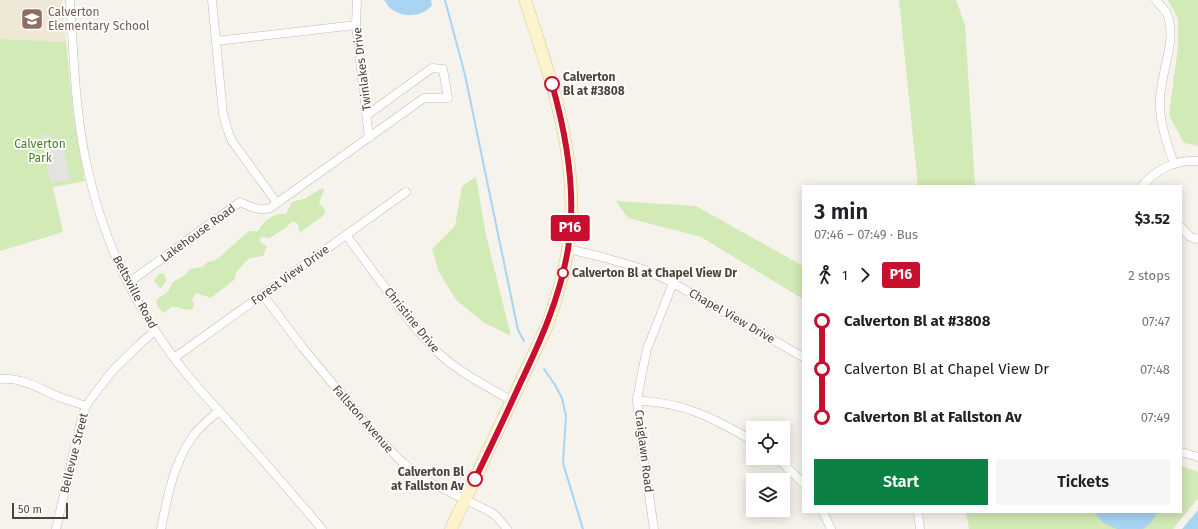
<!DOCTYPE html>
<html lang="en">
<head>
<meta charset="utf-8">
<style>
  :root { --surface:#fff; --page:#f6f6f6; --text:#202124; --muted:#757577; --accent:#0b8043 }
  body { margin:0; font-family:"Fira Sans",sans-serif; background:var(--page); color:var(--text); height:100vh; display:flex; flex-direction:column; font-size:15px; white-space:nowrap }
  * { box-sizing:border-box; margin:0 }
  p { font-size:13px; color:var(--muted) }
  .icon { flex:none; width:22px; height:22px; fill:none; stroke:currentColor; stroke-width:2; stroke-linecap:round; stroke-linejoin:round }
  .map { position:relative; flex:1; overflow:hidden }
  .drawer { position:absolute; left:802px; top:185px; width:380px; height:328px; display:flex; flex-direction:column; background:var(--surface); border-radius:0px; box-shadow:0 2px 10px #0003 }
  .drawer>* { flex:none }
  .badge { padding:0 8px; border-radius:3px; font-size:14px; line-height:26px }
  .tools { position:absolute; left:746px; top:421px; display:grid; gap:8px }
  .tools a { display:grid; place-items:center; width:44px; height:44px; border-radius:0px; background:var(--surface); box-shadow:0 2px 10px #0003; font-size:20px }
  .scale { position:absolute; left:12px; bottom:10px; width:56px; box-sizing:border-box; padding-left:4px; border:2px solid #4b4439; border-top:0; font-size:11px; line-height:14px; white-space:nowrap; color:#4b4439; -webkit-text-stroke:3px #fff; paint-order:stroke }
  .map>.badge { position:absolute; translate:-50% -50%; box-shadow:0 0 0 2px #fff }
  .legs { display:flex; align-items:center; gap:6px; height:44px; padding:0 12px; font-size:13px }
  .legs p { margin-inline-start:auto }
  .head { display:flex; align-items:center; justify-content:space-between; height:68px; padding:0 12px }
  h1 { font-size:22px; font-weight:600; line-height:30px }
  .primary-button { display:flex; gap:8px; margin-top:auto; padding:8px 12px }
  .primary-button a { flex:1; height:46px; border-radius:0px; background:var(--accent); color:#fff; font-size:16px; font-weight:600; line-height:46px; text-align:center }
  .primary-button a+a { background:var(--page); color:var(--text) }
  ul { padding:0 12px; list-style:none }
  li { display:flex; align-items:center; gap:14px; height:48px; font-size:15px }
  li i { display:grid; place-items:center; width:6px; height:100%; margin:0 5px; background:currentColor }
  li i::after { content:''; width:10px; height:10px; margin:-5px; border:3px solid; border-radius:50%; background:var(--surface) }
  li p { margin-inline-start:auto }
  li:first-child i { background:linear-gradient(#0000 50%,currentColor 0) }
  li:last-child i { background:linear-gradient(currentColor 50%,#0000 0) }
  .map>svg:first-child { display:block }
  .education { fill:#efe8d6 }
  .green { fill:#d2eab5 }
  .parking { fill:#e5e3e0 }
  .water { fill:#a9d4f2 }
  .lines { fill:none; stroke-linecap:round; stroke-linejoin:round }
  .stream { stroke:#a9d4f2; stroke-width:2 }
  .street-casing { stroke:#c2bbae; stroke-width:9 }
  .secondary-casing { stroke:#d6c79b; stroke-width:13 }
  .street { stroke:#fff; stroke-width:8 }
  .secondary { stroke:#fff3cd; stroke-width:12 }
  .line-1-casing { stroke:#fff; stroke-width:9 }
  .line-1 { stroke:#c8102e; stroke-width:6 }
  .stop-1-dot { fill:#fff; stroke:#c8102e; stroke-width:2 }
  .labels { text-anchor:middle; stroke-width:3.5; stroke-linejoin:round; paint-order:stroke }
  .education-label { font-size:12px; fill:#785e54; stroke:#fff; text-anchor:start }
  .street-label { font-size:12px; fill:#4b4439; stroke:#fff }
  .stop-label { font-size:12px; font-weight:bold; fill:#4b4439; stroke:#fff; text-anchor:start }
  .park-label { font-size:12px; fill:#4a7f2a; stroke:#fff }
</style>
</head>
<body>
<div class="map">
<svg width="1198" height="529" viewBox="0 0 1198 529">
  <rect width="100%" height="100%" fill="#f6f3ec"/>
  <polygon class="education" points="0,0 62,0 66,42 0,39"/>
  <g class="green">
    <polygon points="899,0 956,0 965,25 975,186 918,186"/>
    <polygon points="1168,0 1198,0 1198,146 1184,143 1169,115 1178,47 1178,19"/>
    <polygon points="0,39 66,42 74,120 85,181 53,187 63,232 0,251"/>
    <polygon points="476,177 486,235 511,336 483,322 456,300 439,272 432,249 455,226 462,186"/>
    <path d="M 322,188 L 324,190 L 319,203 L 326,211 L 323,216 L 299,233 C 299,228 299,225 296,222 L 291,222 L 286,228 L 269,238 L 262,237 L 260,239 L 260,242 L 267,246 L 263,256 L 250,258 L 244,263 L 236,273 L 234,280 L 211,298 L 196,293 L 192,300 L 194,306 L 192,309 C 185,312 179,305 172,307 C 169,308 166,311 164,313 C 159,310 153,302 159,297 C 162,295 166,294 168,292 L 173,282 L 184,276 L 190,269 L 203,267 L 207,262 L 213,261 L 220,257 L 245,234 L 250,231 L 258,231 C 264,220 273,213 286,214 L 292,202 L 299,200 L 304,199 Z"/>
    <polygon points="616,201 696,206 803,266 803,299 701,237 628,218"/>
    <polygon points="162,273 164,274 166,280 162,287 160,288 154,281 158,275"/>
    <polygon points="1181,466 1198,472 1198,498 1173,529 969,529 966,512 1181,512"/>
  </g>
  <polygon class="parking" points="47,134 59,145 63,146 70,179 51,183 41,136"/>
  <g class="water">
    <path d="M 384,0 L 431,0 L 432,5 C 422,18 402,18 390,8 C 388,6 386,2 384,0 Z"/>
    <polygon points="1198,510 1198,529 1182,529"/>
    <polygon points="1094,512 1158,512 1150,524 1143,529 1117,529 1102,522"/>
  </g>
  <g class="lines">
    <g class="stream">
      <polyline points="445,0 465,75 518,330 524,341"/>
      <polyline points="544,369 555,385 562,398 566,416 563,463 583,529"/>
    </g>
    <g class="street-casing">
      <g id="street">
        <path d="M 70,0 C 74,59 75,118 89,175 C 103,236 129,293 164,344 C 183,372 207,398 230,423 C 261,458 292,493 322,529"/>
        <polyline points="212,0 223,114 228,131 232,141 277,203"/>
        <polyline points="357,0 356,25 369,138"/>
        <path d="M 1156,0 C 1159,4 1163,8 1166,12 C 1179,37 1160,73 1160,100 C 1159,122 1167,143 1174,164"/>
        <polyline points="216,41 356,25"/>
        <path d="M 1142,186 C 1155,170 1177,159 1198,161"/>
        <polyline points="1181,227 1189,236 1196,239 1198,238"/>
        <polyline points="346,235 412,324 436,351 450,363 469,376 512,401"/>
        <polyline points="568,249 602,257 646,270 673,283 803,357"/>
        <path d="M 128,283 L 240,202 C 250,206 260,212 270,208 L 424,98 L 448,98 L 443,69 L 432,68 L 367,115"/>
        <polyline points="263,295 303,348 372,431 402,462 429,482 489,511 496,516 507,529"/>
        <polyline points="174,358 406,192"/>
        <path d="M 0,379 C 21,377 41,389 59,397 C 68,400 77,403 86,406"/>
        <path d="M 637,400 C 650,402 664,403 677,406 C 704,413 729,427 753,441"/>
        <polyline points="1181,452 1198,457"/>
        <polyline points="777,458 803,483"/>
        <polyline points="823,512 831,529"/>
        <polyline points="918,512 920,529"/>
        <polyline points="56,529 80,425 86,406 96,392 114,369 141,343 155,331"/>
        <path d="M 161,529 C 167,499 173,465 191,439 C 198,428 209,419 219,411"/>
        <polyline points="654,529 642,447 637,400 642,373 647,349 673,283"/>
      </g>
    </g>
    <g class="secondary-casing">
      <path id="secondary" d="M 451,529 L 547,326 C 556,301 564,275 568,249 C 582,163 551,80 525,0"/>
    </g>
    <use href="#street" class="street"/>
    <use href="#secondary" class="secondary"/>
  </g>
  <g class="lines">
    <g class="line-1-casing">
      <path id="line-1" d="M 475,479 C 490,448 505,417 519,386 C 540,342 560,298 568,249 C 577,194 567,137 552,84"/>
    </g>
    <use href="#line-1" class="line-1"/>
  </g>
  <defs>
    <g id="school-square" transform="scale(1.15)"><rect x="-9" y="-9" width="18" height="18" rx="4" fill="#8d6e63" stroke="#fff"/><path d="M0-5L7-2L0 1L-7-2ZM-4 1L0 2.5L4 1V4Q0 6-4 4Z" fill="#fff"/></g>
  </defs>
  <g fill-rule="evenodd">
    <use href="#school-square" x="32" y="19"/>
  </g>
  <g class="stop-1-dot">
    <circle cx="552" cy="84" r="7"/>
    <circle cx="563" cy="273" r="5"/>
    <circle cx="475" cy="479" r="7"/>
  </g>
  <g class="labels">
    <g class="education-label">
      <text x="48" y="16">Calverton<tspan x="48" dy="14">Elementary School</tspan></text>
    </g>
    <g class="street-label">
      <text transform="translate(362 69) rotate(-97)" y="4">Twinlakes Drive</text>
      <text transform="translate(198 233) rotate(-36)" y="4">Lakehouse Road</text>
      <text transform="translate(290 275) rotate(-36)" y="4">Forest View Drive</text>
      <text transform="translate(135 292) rotate(62)" y="4">Beltsville Road</text>
      <text transform="translate(732 316) rotate(30)" y="4">Chapel View Drive</text>
      <text transform="translate(412 320) rotate(51)" y="4">Christine Drive</text>
      <text transform="translate(363 419) rotate(49)" y="4">Fallston Avenue</text>
      <text transform="translate(644 451) rotate(83)" y="4">Craiglawn Road</text>
      <text transform="translate(74 453) rotate(-76)" y="4">Bellevue Street</text>
    </g>
    <g class="stop-label">
      <text x="563" y="81">Calverton<tspan x="563" dy="14">Bl at #3808</tspan></text>
      <text x="572" y="277">Calverton Bl at Chapel View Dr</text>
      <text x="464" y="476" text-anchor="end">Calverton Bl<tspan x="464" dy="14">at Fallston Av</tspan></text>
    </g>
    <g class="park-label">
      <text x="40" y="148">Calverton<tspan x="40" dy="14">Park</tspan></text>
    </g>
  </g>
</svg>
<div class="tools">
<a><svg class="icon" aria-label="locate" viewBox="0 0 24 24"><circle cx="12" cy="12" r="6"/><path d="M12 2v4M12 18v4M2 12h4M18 12h4"/></svg></a>
<a><svg class="icon" aria-label="layers" viewBox="0 0 24 24"><path d="M12 4l9 5-9 5-9-5zM3 14l9 5 9-5"/></svg></a>
</div>
<div class="scale">50 m</div>
<b class="badge" style="left:570px;top:228px;background:#c8102e;color:#fff">P16</b>
<section class="drawer">
<div class="head"><div><h1>3 min</h1><p>07:46 – 07:49 · Bus</p></div><b>$3.52</b></div>
<div class="legs"><svg class="icon" aria-label="walk" viewBox="0 0 24 24"><circle cx="13" cy="4" r="2"/><path d="M13 8l-2 6 4 7M11 14l-3 7M7 12l3-4h3l4 4"/></svg>1<svg class="icon" aria-label="forward" viewBox="0 0 24 24"><path d="M9 5l7 7-7 7"/></svg><b class="badge" style="background:#c8102e;color:#fff">P16</b><p>2 stops</p></div>
<ul>
<li><i style="color:#c8102e"></i><b>Calverton Bl at #3808</b><p>07:47</p></li>
<li><i style="color:#c8102e"></i><span>Calverton Bl at Chapel View Dr</span><p>07:48</p></li>
<li><i style="color:#c8102e"></i><b>Calverton Bl at Fallston Av</b><p>07:49</p></li>
</ul>
<div class="primary-button"><a>Start</a><a>Tickets</a></div>
</section>
</div>
</body>
</html>
